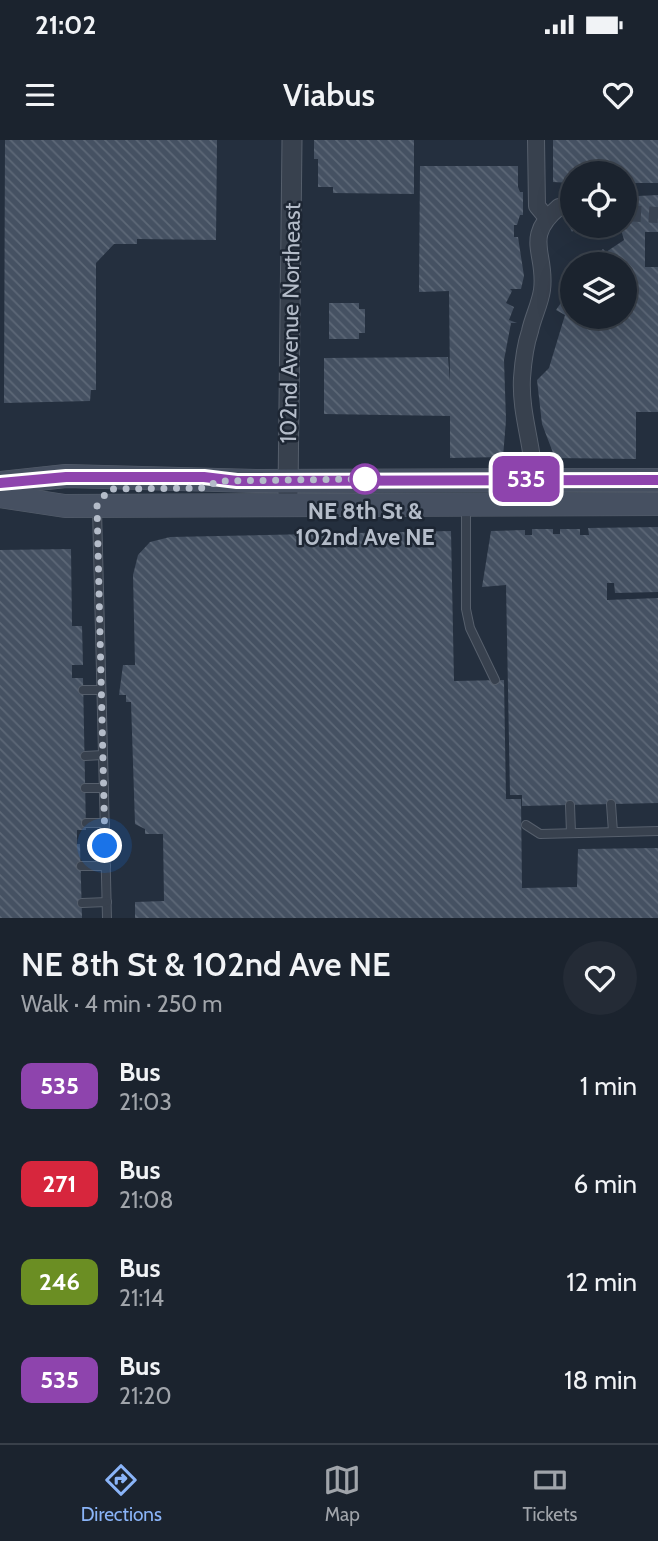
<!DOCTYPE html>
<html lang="en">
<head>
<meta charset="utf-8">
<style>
  :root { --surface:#1b232e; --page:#242b36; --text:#f1f3f6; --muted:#a0a4aa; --line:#39404a; --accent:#8ab4f8 }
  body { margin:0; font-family:Cabin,sans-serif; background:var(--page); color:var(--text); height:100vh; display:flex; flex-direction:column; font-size:26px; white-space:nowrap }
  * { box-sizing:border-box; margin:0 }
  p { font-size:23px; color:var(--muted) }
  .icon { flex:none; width:38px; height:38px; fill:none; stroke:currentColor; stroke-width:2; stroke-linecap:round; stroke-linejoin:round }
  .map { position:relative; height:778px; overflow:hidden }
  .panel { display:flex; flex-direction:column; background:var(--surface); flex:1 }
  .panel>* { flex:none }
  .badge { padding:0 14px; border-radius:10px; font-size:24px; line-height:46px }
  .fabs { position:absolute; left:560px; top:21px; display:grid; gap:14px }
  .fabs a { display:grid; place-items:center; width:77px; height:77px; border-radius:50%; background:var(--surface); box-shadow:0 7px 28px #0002,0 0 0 2px var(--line); font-size:35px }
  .you { position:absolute; width:35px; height:35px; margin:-18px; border:5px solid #fff; border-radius:50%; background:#1a73e8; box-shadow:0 0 0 10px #1a73e833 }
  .map>.badge { position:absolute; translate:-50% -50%; box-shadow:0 0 0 4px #fff }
  .round { display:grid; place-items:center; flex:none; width:74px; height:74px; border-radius:37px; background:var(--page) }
  .head { display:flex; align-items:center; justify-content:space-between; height:119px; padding:0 21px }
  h1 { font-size:33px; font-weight:600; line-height:52px }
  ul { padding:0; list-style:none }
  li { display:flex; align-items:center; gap:21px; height:98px; padding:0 21px }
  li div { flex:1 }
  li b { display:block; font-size:26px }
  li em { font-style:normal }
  li .badge { min-width:77px; font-weight:700; text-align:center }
  .status { display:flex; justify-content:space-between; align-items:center; height:49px; padding:0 35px; background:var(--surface); direction:ltr }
  .status svg { height:19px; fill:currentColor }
  header { display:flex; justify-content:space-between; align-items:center; height:91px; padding:0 21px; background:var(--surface); font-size:32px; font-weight:600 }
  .dock { display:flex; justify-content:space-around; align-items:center; height:98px; border-top:2px solid var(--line); background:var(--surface); font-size:19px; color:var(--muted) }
  .dock a { display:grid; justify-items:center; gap:4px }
  .dock .on { color:var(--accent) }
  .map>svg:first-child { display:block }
  .building { fill:url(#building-back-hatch) }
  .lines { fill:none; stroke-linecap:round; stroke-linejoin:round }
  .minor-tunnel { stroke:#3a4453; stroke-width:16; stroke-dasharray:16 8; stroke-linecap:butt }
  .service-casing { stroke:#565f6c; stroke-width:10 }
  .minor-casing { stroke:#565f6c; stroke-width:18 }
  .tertiary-casing { stroke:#565f6c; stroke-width:21 }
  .secondary-casing { stroke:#565f6c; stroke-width:24 }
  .service { stroke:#38414e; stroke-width:8 }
  .minor { stroke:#38414e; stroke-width:16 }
  .tertiary { stroke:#38414e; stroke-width:19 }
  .secondary { stroke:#465061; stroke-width:23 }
  .line-casing { stroke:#fff; stroke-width:16 }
  .line { stroke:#8e44ad; stroke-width:10 }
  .walk { stroke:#b4bcc9; stroke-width:7; stroke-dasharray:0 12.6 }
  .stop-dot { fill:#fff; stroke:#8e44ad; stroke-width:3.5 }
  .labels { text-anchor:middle; stroke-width:5; stroke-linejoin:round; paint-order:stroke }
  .street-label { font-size:23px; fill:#b4bcc9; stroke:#1d2633 }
  .stop-label { font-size:23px; font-weight:bold; fill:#b4bcc9; stroke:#1d2633 }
</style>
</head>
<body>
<div class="status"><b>21:02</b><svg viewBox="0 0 49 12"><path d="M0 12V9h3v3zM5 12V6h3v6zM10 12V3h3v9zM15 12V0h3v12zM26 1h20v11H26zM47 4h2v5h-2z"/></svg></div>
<header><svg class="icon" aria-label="menu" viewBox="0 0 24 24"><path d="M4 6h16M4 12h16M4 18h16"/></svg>Viabus<svg class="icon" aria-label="heart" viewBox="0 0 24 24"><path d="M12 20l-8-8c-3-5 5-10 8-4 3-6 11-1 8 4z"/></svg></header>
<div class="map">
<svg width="658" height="778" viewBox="0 0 658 778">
  <defs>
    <pattern id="building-back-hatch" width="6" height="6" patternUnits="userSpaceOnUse" patternTransform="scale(1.75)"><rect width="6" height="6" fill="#455162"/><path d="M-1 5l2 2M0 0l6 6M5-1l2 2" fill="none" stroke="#5d6877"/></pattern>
  </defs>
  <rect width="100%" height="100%" fill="#242f3e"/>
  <g class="building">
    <polygon points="5,0 217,0 216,100 137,99 137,104 114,104 96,123 96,250 91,250 90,261 4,263"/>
    <polygon points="314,0 414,0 414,54 333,53 333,47 318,47 318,19 314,19"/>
    <polygon points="553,0 658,0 658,43 625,43 625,33 572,33 572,43 553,42"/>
    <polygon points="420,26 518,26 518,47 520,52 523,52 523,75 520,75 517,85 514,85 514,97 518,97 524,136 521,149 510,149 512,151 506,163 514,167 509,180 517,183 511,183 504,220 506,280 503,317 450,318 450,276 324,274 324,218 448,217 450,242 449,151 419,152"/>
    <polygon points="568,51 572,51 572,86 576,86 572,92 559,66 568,61"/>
    <polygon points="625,51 638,51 638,56 658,55 658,92 645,92 645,127 658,127 658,272 636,272 636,319 555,318 542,284 537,240 549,228 565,175 556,170 572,147 572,177 625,177 625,124 586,124 603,109 606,112 624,100 620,86 625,86"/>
    <polygon points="329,163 359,163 359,169 365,169 365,193 359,193 359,199 329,199"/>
    <polygon points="658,387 658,452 615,453 614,443 607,443 607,460 658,458 658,663 522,666 522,655 510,655 506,445 482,447 491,391 525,390 525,395 532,395 532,389 553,389 553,394 560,394 560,389 580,389 580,395 589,395 588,388"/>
    <polygon points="451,391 454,541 504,540 506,659 521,659 522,748 577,747 578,709 658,708 658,778 135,778 135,762 164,761 163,694 145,694 145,689 135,684 131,562 126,562 126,555 119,555 123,525 135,525 133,435 138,415 150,402 170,397"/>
    <polygon points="71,409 72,486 82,486 83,525 72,525 72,538 83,538 86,690 77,690 77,704 80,704 82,778 0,778 0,410"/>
  </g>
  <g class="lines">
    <polyline class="minor-tunnel" points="625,73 658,75"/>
    <g class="service-casing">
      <g id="service">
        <polyline points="466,368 466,469 470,488 495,540"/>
        <polyline points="97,369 107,778"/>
        <polyline points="83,550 101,550"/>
        <polyline points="85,616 103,615"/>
        <polyline points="85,648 104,648"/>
        <polyline points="611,664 613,692"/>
        <polyline points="570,665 571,693"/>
        <polyline points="86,683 105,683"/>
        <polyline points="526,685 540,694 658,691"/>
        <polyline points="81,726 106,726"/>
        <polyline points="82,763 107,762"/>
      </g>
    </g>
    <g class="minor-casing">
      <g id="minor">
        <polyline points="536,0 537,66 547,78"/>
        <path d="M 534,339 C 533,305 520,273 522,238 C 523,223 525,206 530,191 C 533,177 540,164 542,150 C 547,113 522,98 559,67"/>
      </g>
    </g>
    <g class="tertiary-casing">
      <polyline id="tertiary" points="288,353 292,0"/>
    </g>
    <g class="secondary-casing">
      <g id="secondary">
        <polyline points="0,343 66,336 256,341 658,340"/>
        <polyline points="0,356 65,366 658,364"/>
      </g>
    </g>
    <use href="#service" class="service"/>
    <use href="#minor" class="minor"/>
    <use href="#tertiary" class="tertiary"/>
    <use href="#secondary" class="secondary"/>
  </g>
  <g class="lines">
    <g class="line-casing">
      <polyline id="line" points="0,343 66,337 204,337 237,341 658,340"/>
    </g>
    <use href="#line" class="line"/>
    <polyline class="walk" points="105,706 97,366 109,349 204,348 218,341 365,339"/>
  </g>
  <circle class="stop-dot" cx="365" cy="339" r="14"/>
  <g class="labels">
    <g class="street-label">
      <text transform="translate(290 183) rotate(-89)" y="8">102nd Avenue Northeast</text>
    </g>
    <g class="stop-label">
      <text x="365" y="379">NE 8th St &amp;<tspan x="365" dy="26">102nd Ave NE</tspan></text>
    </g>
  </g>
</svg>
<div class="fabs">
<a><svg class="icon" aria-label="locate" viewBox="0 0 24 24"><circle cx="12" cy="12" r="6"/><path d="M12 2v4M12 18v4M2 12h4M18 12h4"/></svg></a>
<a><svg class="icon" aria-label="layers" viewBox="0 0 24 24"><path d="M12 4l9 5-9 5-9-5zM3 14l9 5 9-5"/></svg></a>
</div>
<div class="you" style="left:105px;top:706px"></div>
<b class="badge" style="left:526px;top:339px;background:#8e44ad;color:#fff">535</b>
</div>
<section class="panel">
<div class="head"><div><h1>NE 8th St &amp; 102nd Ave NE</h1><p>Walk · 4 min · 250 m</p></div><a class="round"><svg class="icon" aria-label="heart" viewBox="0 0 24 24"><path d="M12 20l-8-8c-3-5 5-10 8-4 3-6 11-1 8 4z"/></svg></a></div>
<ul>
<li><span class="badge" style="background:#8e44ad;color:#fff">535</span><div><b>Bus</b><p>21:03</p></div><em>1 min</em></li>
<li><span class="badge" style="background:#d7263d;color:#fff">271</span><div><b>Bus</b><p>21:08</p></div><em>6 min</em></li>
<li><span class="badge" style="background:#6b8e23;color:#fff">246</span><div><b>Bus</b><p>21:14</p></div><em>12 min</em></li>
<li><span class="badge" style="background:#8e44ad;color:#fff">535</span><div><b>Bus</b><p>21:20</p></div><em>18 min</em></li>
</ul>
</section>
<nav class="dock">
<a class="on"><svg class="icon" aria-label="directions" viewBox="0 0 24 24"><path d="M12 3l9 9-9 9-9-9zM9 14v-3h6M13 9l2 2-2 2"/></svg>Directions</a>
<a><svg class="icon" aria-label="map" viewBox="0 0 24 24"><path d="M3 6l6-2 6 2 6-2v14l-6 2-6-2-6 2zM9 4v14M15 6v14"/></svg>Map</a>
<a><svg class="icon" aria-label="tickets" viewBox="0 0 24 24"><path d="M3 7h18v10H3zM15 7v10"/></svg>Tickets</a>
</nav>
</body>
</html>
